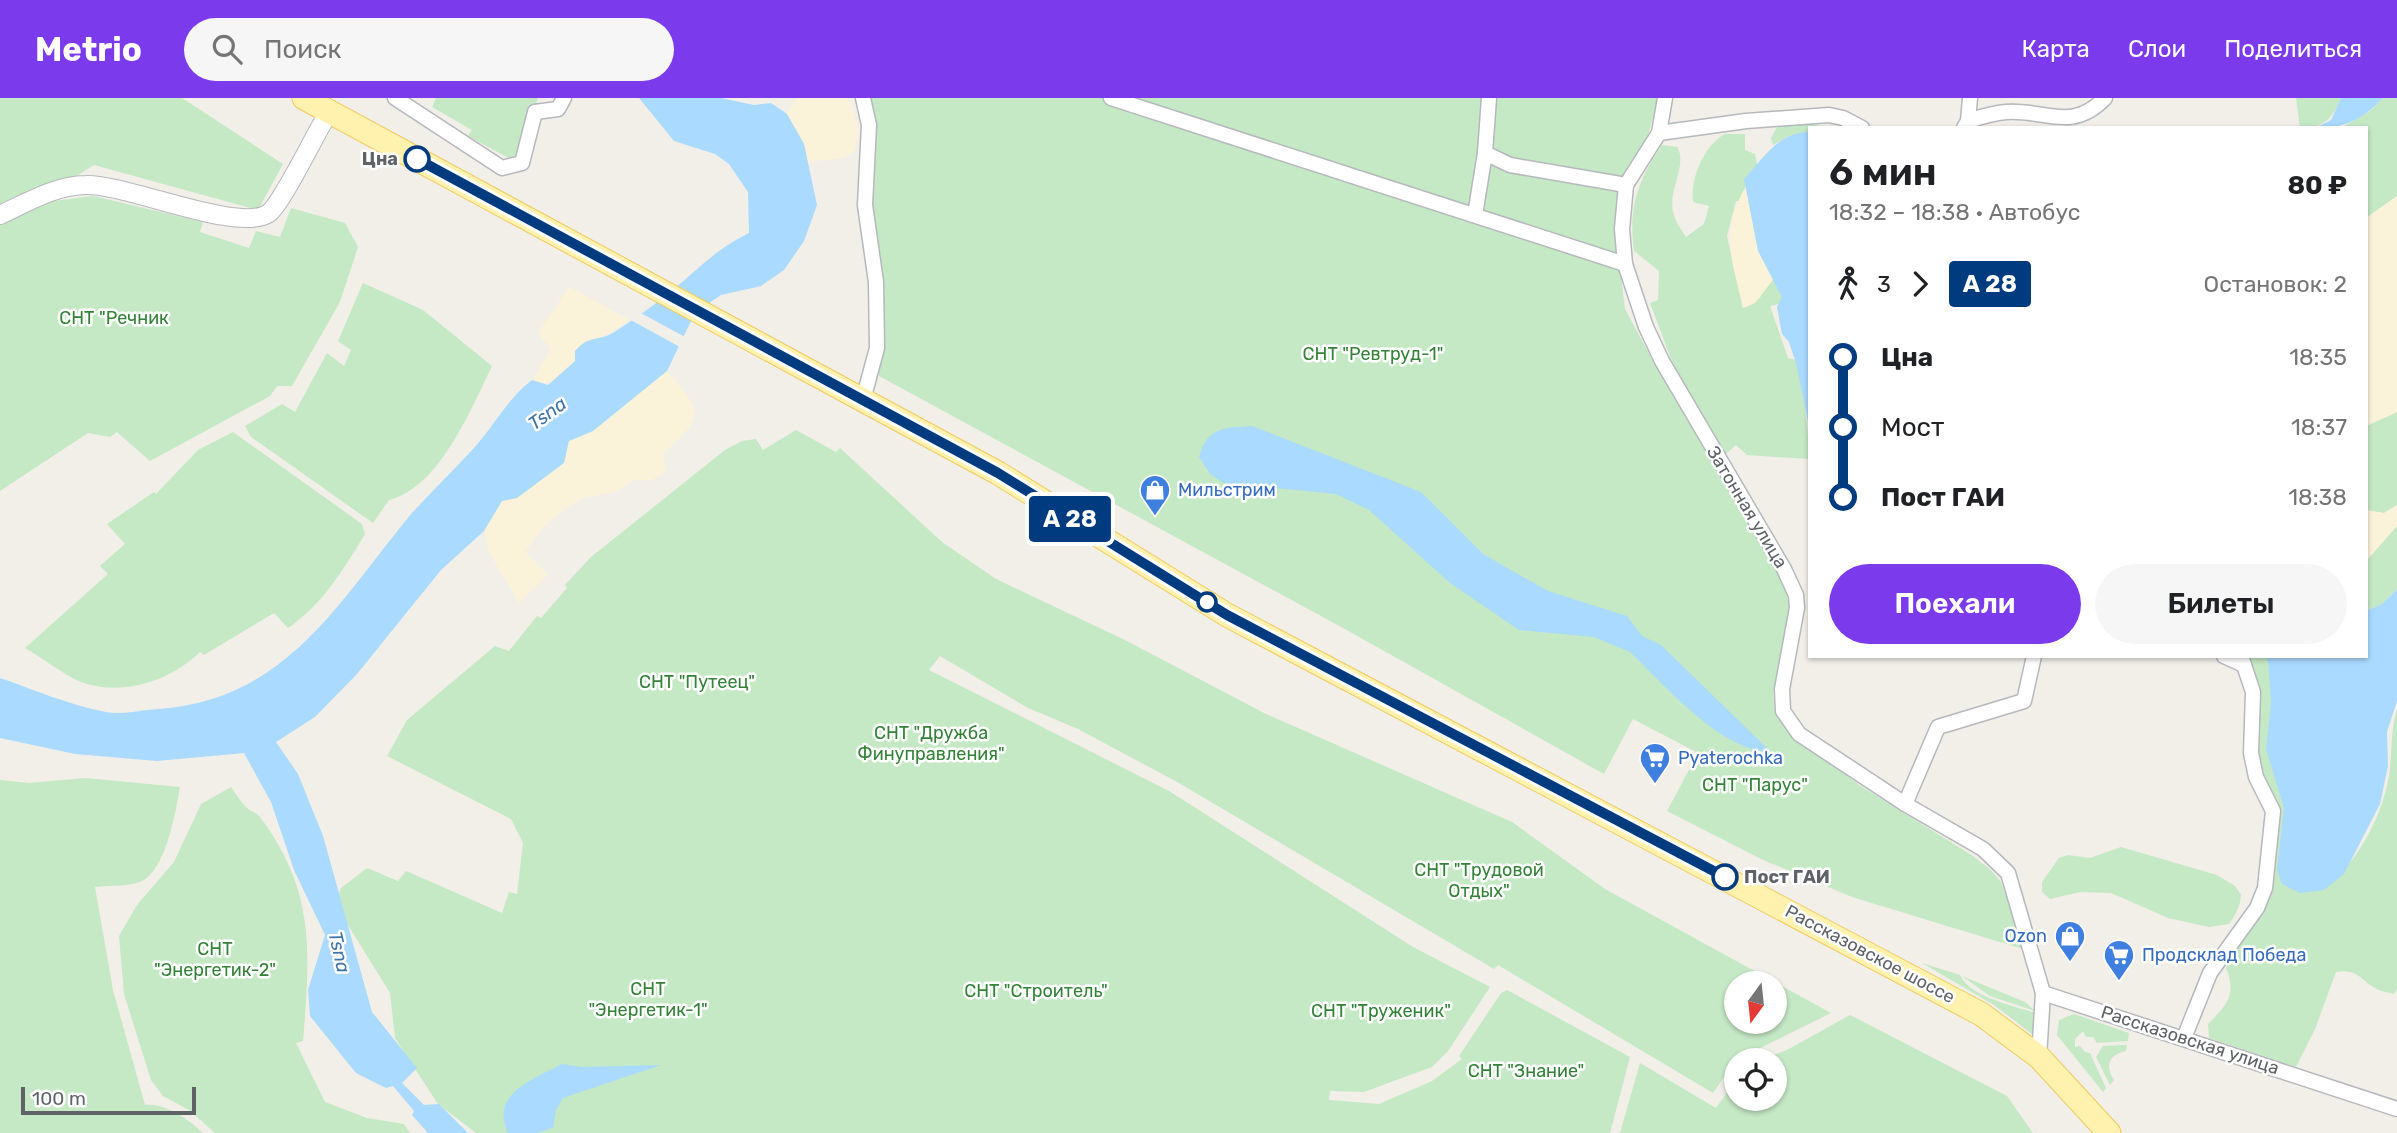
<!DOCTYPE html>
<html lang="ru">
<head>
<meta charset="utf-8">
<style>
  :root { --surface:#fff; --page:#f6f6f6; --text:#202124; --muted:#757577; --accent:#7c3aed }
  body { margin:0; font-family:Rubik,sans-serif; background:var(--page); color:var(--text); height:100vh; display:flex; flex-direction:column; font-size:26px; white-space:nowrap }
  * { box-sizing:border-box; margin:0 }
  p { font-size:23px; color:var(--muted) }
  .icon { flex:none; width:38px; height:38px; fill:none; stroke:currentColor; stroke-width:2; stroke-linecap:round; stroke-linejoin:round }
  .map { position:relative; flex:1; overflow:hidden }
  .drawer { position:absolute; left:1808px; top:28px; width:560px; height:532px; display:flex; flex-direction:column; background:var(--surface); border-radius:0px; box-shadow:0 2px 5px #0004 }
  .drawer>* { flex:none }
  .badge { padding:0 14px; border-radius:5px; font-size:24px; line-height:46px }
  .needle { width:46px; rotate:195deg }
  .tools { position:absolute; left:1724px; top:873px; display:grid; gap:14px }
  .tools a { display:grid; place-items:center; width:63px; height:63px; border-radius:50%; background:var(--surface); box-shadow:0 2px 5px #0004; font-size:35px }
  .scale { position:absolute; left:21px; bottom:18px; width:175px; box-sizing:border-box; padding-left:7px; border:4px solid #5f6368; border-top:0; font-size:19px; line-height:24px; white-space:nowrap; color:#5f6368; -webkit-text-stroke:5px #fff; paint-order:stroke }
  .map>.badge { position:absolute; translate:-50% -50%; box-shadow:0 0 0 4px #fff }
  .legs { display:flex; align-items:center; gap:10px; height:77px; padding:0 21px; font-size:23px }
  .legs p { margin-inline-start:auto }
  .headline { display:flex; align-items:center; justify-content:space-between; height:119px; padding:0 21px }
  h1 { font-size:38px; font-weight:600; line-height:52px }
  .action { display:flex; gap:14px; margin-top:auto; padding:14px 21px }
  .action a { flex:1; height:80px; border-radius:42px; background:var(--accent); color:#fff; font-size:28px; font-weight:600; line-height:80px; text-align:center }
  .action a+a { background:var(--page); color:var(--text) }
  ul { padding:0 21px; list-style:none }
  li { display:flex; align-items:center; gap:24px; height:70px; font-size:26px }
  li i { display:grid; place-items:center; width:10px; height:100%; margin:0 9px; background:currentColor }
  li i::after { content:''; width:18px; height:18px; margin:-9px; border:5px solid; border-radius:50%; background:var(--surface) }
  li p { margin-inline-start:auto }
  li:first-child i { background:linear-gradient(#0000 50%,currentColor 0) }
  li:last-child i { background:linear-gradient(currentColor 50%,#0000 0) }
  header { display:flex; align-items:center; gap:42px; box-sizing:border-box; height:98px; padding:0 35px; background:var(--accent); color:#fff }
  header strong { font-size:33px }
  nav { display:flex; gap:38px; margin-inline-start:auto; font-size:24px }
  .search { width:490px; height:63px; background:var(--page); display:flex; align-items:center; gap:18px; box-sizing:border-box; padding:0 24px; border-radius:38px; color:var(--muted); font-size:26px }
  .map>svg:first-child { display:block }
  .green { fill:#c5e8c5; fill-rule:evenodd }
  .sand { fill:#fbf3d9 }
  .water { fill:#aadaff }
  .pier { fill:#f1efe8 }
  .lines { fill:none; stroke-linecap:round; stroke-linejoin:round }
  .minor-casing { stroke:#b5b8bc; stroke-width:17 }
  .tertiary-casing { stroke:#b5b8bc; stroke-width:20 }
  .primary-casing { stroke:#f2c960; stroke-width:25 }
  .minor { stroke:#fff; stroke-width:14 }
  .tertiary { stroke:#fff; stroke-width:18 }
  .primary { stroke:#fff2af; stroke-width:23 }
  .line-1-casing { stroke:#fff; stroke-width:16 }
  .line-1 { stroke:#003b80; stroke-width:10 }
  .stop-1-dot { fill:#fff; stroke:#003b80; stroke-width:3.5 }
  .labels { text-anchor:middle; stroke-width:5; stroke-linejoin:round; paint-order:stroke }
  .stop-label { font-size:18px; font-weight:bold; fill:#5f6368; stroke:#fff; text-anchor:end }
  .park-label { font-size:18px; fill:#348238; stroke:#fff }
  .shop-label { font-size:18px; fill:#366cbe; stroke:#fff; text-anchor:start }
  .street-label { font-size:18px; fill:#5f6368; stroke:#fff }
  .water-label { font-size:19px; font-style:italic; fill:#4174aa; stroke:#fff }
</style>
</head>
<body>
<header>
<strong>Metrio</strong>
<div class="search"><svg class="icon" aria-label="search" viewBox="0 0 24 24"><circle cx="10" cy="10" r="6"/><path d="M15 15l6 6"/></svg>Поиск</div>
<nav><a>Карта</a><a>Слои</a><a>Поделиться</a></nav>
</header>
<div class="map">
<svg width="2397" height="1035" viewBox="0 0 2397 1035">
  <rect width="100%" height="100%" fill="#f1efe8"/>
  <g class="green">
    <polygon points="0,0 182,0 283,66 258,112 94,67 78,77 0,106"/>
    <polygon points="436,0 538,0 516,64 468,38 472,32 432,9"/>
    <polygon points="871,0 1658,0 1648,38 1624,78 1618,97 1615,129 1625,211 1661,278 1787,491 1789,517 1773,596 1775,615 1784,629 1859,687 1973,758 1991,772 2001,784 2026,852 1852,799 1761,761 1667,713 1698,655 1633,621 1604,676 1343,530 879,278 874,167 865,107"/>
    <path d="M 2296,0 L 2341,0 C 2332,21 2324,30 2300,30 Z"/>
    <polygon points="2383,0 2397,0 2397,98 2366,120 2366,30 2341,30 2370,13"/>
    <polygon points="1809,25 1826,30 1810,30 1809,34 1789,38 1773,47 1771,40 1779,26"/>
    <path d="M 1725,36 L 1745,36 L 1745,52 L 1755,56 L 1758,71 L 1742,103 L 1736,103 L 1727,138 L 1743,210 L 1755,205 L 1761,198 L 1759,193 L 1780,174 L 1787,204 L 1770,208 L 1788,260 L 1801,263 C 1802,296 1809,328 1809,361 L 1747,357 L 1736,347 L 1726,356 L 1673,266 L 1650,205 L 1658,202 L 1659,173 L 1634,153 C 1628,110 1638,82 1662,47 L 1677,49 C 1688,66 1668,92 1673,114 C 1675,123 1681,131 1686,139 L 1704,126 L 1709,108 L 1693,104 C 1690,81 1704,47 1725,36 Z"/>
    <polygon points="93,98 203,124 200,134 249,150 256,133 280,139 291,110 345,125 358,149 340,204 292,288 277,288 270,298 150,363 117,334 110,339 88,335 0,393 0,127 53,103"/>
    <path d="M 363,185 L 423,212 L 492,268 C 471,311 439,390 389,402 L 373,425 L 251,339 L 245,328 L 282,306 L 295,314 L 327,255 L 344,268 L 351,252 L 338,243 Z"/>
    <polygon points="2397,314 2397,407 2384,415 2366,412 2366,328"/>
    <path d="M 796,332 L 836,354 L 840,350 L 942,444 L 996,481 L 1125,542 L 1264,615 L 1512,724 L 1605,791 L 1831,915 L 1736,962 L 1713,995 L 1498,867 L 1494,871 L 1179,685 L 1078,631 L 1028,610 L 940,558 L 929,572 L 1169,693 L 1413,849 L 1490,889 L 1448,953 L 1432,969 L 1364,994 L 1330,993 L 1329,1002 L 1379,1006 L 1432,983 L 1462,961 L 1459,958 L 1501,895 L 1507,892 L 1630,959 L 1610,1035 L 476,1035 L 438,1006 L 395,940 L 390,895 L 335,806 L 341,790 L 367,770 L 398,783 L 406,773 L 502,815 L 509,794 L 517,796 L 523,745 L 511,721 L 387,658 L 407,622 L 495,548 L 509,553 L 537,518 L 541,520 L 567,490 L 565,487 L 591,459 L 725,352 L 742,343 L 756,341 L 763,352 ZM 1736,886 L 1774,886 L 1774,924 L 1736,924 Z"/>
    <path d="M 233,334 L 362,426 L 365,436 C 343,472 323,506 288,530 L 274,515 L 204,557 L 200,554 C 170,583 122,599 81,584 C 62,576 43,560 25,550 L 108,476 L 100,468 L 125,446 L 107,426 L 154,394 L 156,396 L 198,352 Z"/>
    <polygon points="2397,428 2397,491 2382,506 2366,513 2366,463"/>
    <path d="M 2246,558 L 2280,558 L 2324,792 C 2358,763 2385,716 2390,670 C 2392,649 2391,632 2397,611 L 2397,891 L 2394,896 C 2388,894 2382,894 2377,891 C 2361,883 2358,870 2336,874 L 2315,931 L 2296,969 L 2209,940 L 2208,926 C 2227,907 2237,897 2226,870 L 2232,853 L 2252,823 L 2277,713 L 2261,683 Z"/>
    <path d="M 85,680 L 180,689 C 176,712 166,774 140,784 C 127,789 109,787 95,789 L 113,892 L 145,1007 C 164,1004 190,1022 203,1035 L 0,1035 L 0,682 L 29,685 Z"/>
    <path d="M 231,689 C 236,696 241,704 247,710 C 251,714 256,714 260,719 C 316,794 310,855 303,943 L 296,945 L 325,1004 L 367,1020 L 404,1026 L 410,1035 L 215,1035 L 189,1012 L 163,998 L 151,982 L 124,896 L 119,838 L 137,807 L 174,764 L 201,706 Z"/>
    <path d="M 2121,749 L 2217,777 L 2235,788 L 2241,797 C 2240,809 2236,816 2229,826 L 2209,829 L 2168,820 L 2111,795 L 2080,794 L 2050,801 L 2042,794 L 2042,784 L 2059,760 L 2068,757 L 2090,760 Z"/>
    <path d="M 1922,865 L 1960,877 C 1968,898 2016,909 2036,915 L 2036,930 L 2032,936 L 1994,907 Z"/>
    <polygon points="1962,878 2025,904 2035,913 1990,898"/>
    <polygon points="2074,916 2129,935 2128,943 2097,945 2093,939 2086,939 2083,933 2075,941 2075,949 2080,948 2085,954 2090,955 2106,990 2103,994 2057,937 2059,922"/>
    <polygon points="1850,917 2007,998 2033,1035 1620,1035 1640,965 1716,1010 1736,982 1736,1001 1774,1001 1774,962 1760,962 1787,952"/>
    <path d="M 2127,947 L 2126,953 C 2108,957 2105,968 2114,982 L 2110,987 L 2096,959 L 2103,948 Z"/>
  </g>
  <g class="sand">
    <path d="M 797,0 L 848,0 C 856,18 861,34 854,54 L 843,60 L 808,64 L 804,46 L 787,16 Z"/>
    <path d="M 1746,88 L 1773,182 L 1755,205 L 1743,210 C 1732,160 1719,135 1746,88 Z"/>
    <polygon points="2397,98 2397,314 2366,328 2366,120"/>
    <path d="M 569,189 L 630,222 C 611,236 594,240 575,254 L 575,263 C 562,279 553,290 532,282 L 551,251 L 538,235 Z"/>
    <path d="M 667,273 C 705,316 704,318 662,357 L 667,372 L 651,383 L 635,381 L 615,394 L 582,400 L 566,410 L 543,429 L 525,454 L 548,477 L 519,505 L 489,454 L 484,433 L 502,403 L 569,343 L 593,333 Z"/>
    <polygon points="2397,407 2397,428 2366,463 2366,412 2384,415"/>
  </g>
  <g class="water">
    <path d="M 639,0 L 721,0 L 754,7 L 771,5 L 787,16 L 804,46 L 817,107 L 804,143 L 784,172 L 761,188 L 721,197 L 709,205 L 691,223 L 667,273 L 593,333 L 569,343 L 564,365 L 517,400 L 502,403 L 484,433 L 441,472 L 357,576 L 315,619 L 276,644 L 298,676 L 323,738 L 372,914 L 417,970 L 402,985 L 424,1007 L 439,1006 L 468,1035 L 428,1035 L 412,1017 L 414,1013 L 393,988 L 386,990 L 356,975 L 310,918 L 308,892 L 325,837 L 294,772 L 271,704 L 244,655 L 157,663 L 75,656 L 0,640 L 0,580 C 35,592 69,607 106,614 C 122,617 142,612 158,611 C 287,602 338,504 412,415 C 432,393 454,372 474,350 C 495,327 507,301 532,282 L 548,287 L 575,263 L 575,253 C 589,237 599,243 613,235 C 634,221 655,207 675,190 C 704,166 714,153 749,135 L 748,94 L 729,66 L 715,56 L 674,43 Z"/>
    <path d="M 2341,0 L 2383,0 C 2362,22 2345,30 2315,30 L 2331,22 Z"/>
    <path d="M 1809,34 L 1810,34 L 1809,328 L 1796,265 L 1789,244 L 1782,236 L 1777,209 L 1782,199 L 1758,153 L 1744,81 C 1763,61 1778,34 1809,34 Z"/>
    <path d="M 1252,328 L 1421,394 L 1483,456 L 1548,493 L 1627,518 L 1642,538 L 1661,547 L 1771,654 C 1720,653 1665,587 1630,554 L 1594,539 L 1519,532 L 1450,485 L 1369,412 L 1336,396 L 1224,385 L 1210,376 L 1199,359 C 1208,328 1224,330 1252,328 Z"/>
    <polygon points="2397,491 2397,603 2387,634 2388,668 2380,706 2344,776 2324,792 2300,795 2282,786 2277,771 2284,710 2266,651 2271,605 2268,563 2264,558 2366,558 2366,513 2382,506"/>
    <path d="M 562,966 L 582,969 L 661,967 L 563,1000 L 556,1012 L 553,1030 L 537,1035 L 508,1035 C 489,995 535,981 562,966 Z"/>
  </g>
  <polygon class="pier" points="639,214 685,239 680,249 627,220"/>
  <g class="lines">
    <g class="minor-casing">
      <g id="minor">
        <polyline points="395,0 502,70 522,65 535,14 558,11 564,0"/>
        <polyline points="863,0 869,27 865,107 876,184 877,250 863,302"/>
        <polyline points="1111,0 1625,166"/>
        <polyline points="1665,0 1659,35 1626,87 1622,131 1625,166 1646,229 1662,263 1784,471 1796,497 1797,510 1782,591 1783,613 1799,636 1905,706 1983,751 2008,775 2043,895 2039,959"/>
        <polyline points="1968,23 1970,0"/>
        <path d="M 1964,30 L 1968,23 C 1980,19 1993,15 2006,14 C 2045,11 2071,35 2105,0"/>
        <polyline points="1659,35 1746,23 1829,17 1843,20 1862,30"/>
        <polyline points="1485,55 1489,0"/>
        <polyline points="1475,117 1485,55 1510,67 1626,87"/>
        <polyline points="2224,558 2244,567"/>
        <polyline points="1905,706 1938,629 2024,603 2034,558"/>
        <polyline points="2043,895 2397,1011"/>
        <polyline points="2184,940 2210,875 2257,810 2265,790 2273,713 2256,679 2251,655 2253,594 2241,558"/>
      </g>
    </g>
    <g class="tertiary-casing">
      <path id="tertiary" d="M 0,117 C 26,105 56,87 86,87 C 128,86 239,136 269,115 C 283,104 316,34 329,14"/>
    </g>
    <g class="primary-casing">
      <polyline id="primary" points="304,0 998,375 1227,517 1981,916 2039,959 2109,1035"/>
    </g>
    <use href="#minor" class="minor"/>
    <use href="#tertiary" class="tertiary"/>
    <use href="#primary" class="primary"/>
  </g>
  <g class="lines">
    <g class="line-1-casing">
      <polyline id="line-1" points="417,61 998,375 1227,517 1725,779"/>
    </g>
    <use href="#line-1" class="line-1"/>
  </g>
  <defs>
    <g id="shop-pin" transform="scale(1.575)"><path d="M0 17L-7.5 6A9.5 9.5 0 1 1 7.5 6Z" fill="#3f7fe0" stroke="#fff"/><path d="M-5-2.5h2.3a2.7 3.5 0 0 1 5.4 0H5L5.5 6h-11ZM-1.5-2.5h3a1.5 2.3 0 0 0-3 0Z" fill="#fff"/></g>
    <g id="supermarket-pin" transform="scale(1.575)"><path d="M0 17L-7.5 6A9.5 9.5 0 1 1 7.5 6Z" fill="#3f7fe0" stroke="#fff"/><path d="M-6-5.5h2.5l.6 2H6L4.5 2H-2.5L-4.4-4H-6ZM-1.5 3.2a1.3 1.3 0 1 0 .1 0ZM3 3.2a1.3 1.3 0 1 0 .1 0Z" fill="#fff"/></g>
  </defs>
  <g fill-rule="evenodd">
    <use href="#shop-pin" x="1155" y="392"/>
    <use href="#supermarket-pin" x="1655" y="660"/>
    <use href="#shop-pin" x="2070" y="838"/>
    <use href="#supermarket-pin" x="2119" y="857"/>
  </g>
  <g class="stop-1-dot">
    <circle cx="417" cy="61" r="12"/>
    <circle cx="1207" cy="504" r="9"/>
    <circle cx="1725" cy="779" r="12"/>
  </g>
  <g class="labels">
    <g class="stop-label">
      <text x="398" y="67">Цна</text>
      <text x="1744" y="785" text-anchor="start">Пост ГАИ</text>
    </g>
    <g class="park-label">
      <text x="114" y="226">СНТ "Речник</text>
      <text x="1373" y="262">СНТ "Ревтруд-1"</text>
      <text x="697" y="590">СНТ "Путеец"</text>
      <text x="931" y="641">СНТ "Дружба<tspan x="931" dy="21">Финуправления"</tspan></text>
      <text x="1755" y="693">СНТ "Парус"</text>
      <text x="1479" y="778">СНТ "Трудовой<tspan x="1479" dy="21">Отдых"</tspan></text>
      <text x="215" y="857">СНТ<tspan x="215" dy="21">"Энергетик-2"</tspan></text>
      <text x="648" y="897">СНТ<tspan x="648" dy="21">"Энергетик-1"</tspan></text>
      <text x="1036" y="899">СНТ "Строитель"</text>
      <text x="1381" y="919">СНТ "Труженик"</text>
      <text x="1526" y="979">СНТ "Знание"</text>
    </g>
    <g class="shop-label">
      <text x="1178" y="398">Мильстрим</text>
      <text x="1678" y="666">Pyaterochka</text>
      <text x="2047" y="844" text-anchor="end">Ozon</text>
      <text x="2142" y="863">Продсклад Победа</text>
    </g>
    <g class="street-label">
      <text transform="translate(1747 409) rotate(59)" y="6">Затонная улица</text>
      <text transform="translate(1870 856) rotate(28)" y="6">Рассказовское шоссе</text>
      <text transform="translate(2190 942) rotate(18)" y="6">Рассказовская улица</text>
    </g>
    <g class="water-label">
      <text transform="translate(547 315) rotate(-36)" y="7">Tsna</text>
      <text transform="translate(340 854) rotate(77)" y="7">Tsna</text>
    </g>
  </g>
</svg>
<div class="tools">
<a><svg class="needle" viewBox="-14 -14 28 28"><path d="M0-13l5 13h-10z" fill="#e53935"/><path d="M0 13l5-13h-10z" fill="#757577"/></svg></a>
<a><svg class="icon" aria-label="locate" viewBox="0 0 24 24"><circle cx="12" cy="12" r="6"/><path d="M12 2v4M12 18v4M2 12h4M18 12h4"/></svg></a>
</div>
<div class="scale">100 m</div>
<b class="badge" style="left:1070px;top:421px;background:#003b80;color:#fff">А 28</b>
<section class="drawer">
<div class="headline"><div><h1>6 мин</h1><p>18:32 – 18:38 · Автобус</p></div><b>80 ₽</b></div>
<div class="legs"><svg class="icon" aria-label="walk" viewBox="0 0 24 24"><circle cx="13" cy="4" r="2"/><path d="M13 8l-2 6 4 7M11 14l-3 7M7 12l3-4h3l4 4"/></svg>3<svg class="icon" aria-label="forward" viewBox="0 0 24 24"><path d="M9 5l7 7-7 7"/></svg><b class="badge" style="background:#003b80;color:#fff">А 28</b><p>Остановок: 2</p></div>
<ul>
<li><i style="color:#003b80"></i><b>Цна</b><p>18:35</p></li>
<li><i style="color:#003b80"></i><span>Мост</span><p>18:37</p></li>
<li><i style="color:#003b80"></i><b>Пост ГАИ</b><p>18:38</p></li>
</ul>
<div class="action"><a>Поехали</a><a>Билеты</a></div>
</section>
</div>
</body>
</html>
